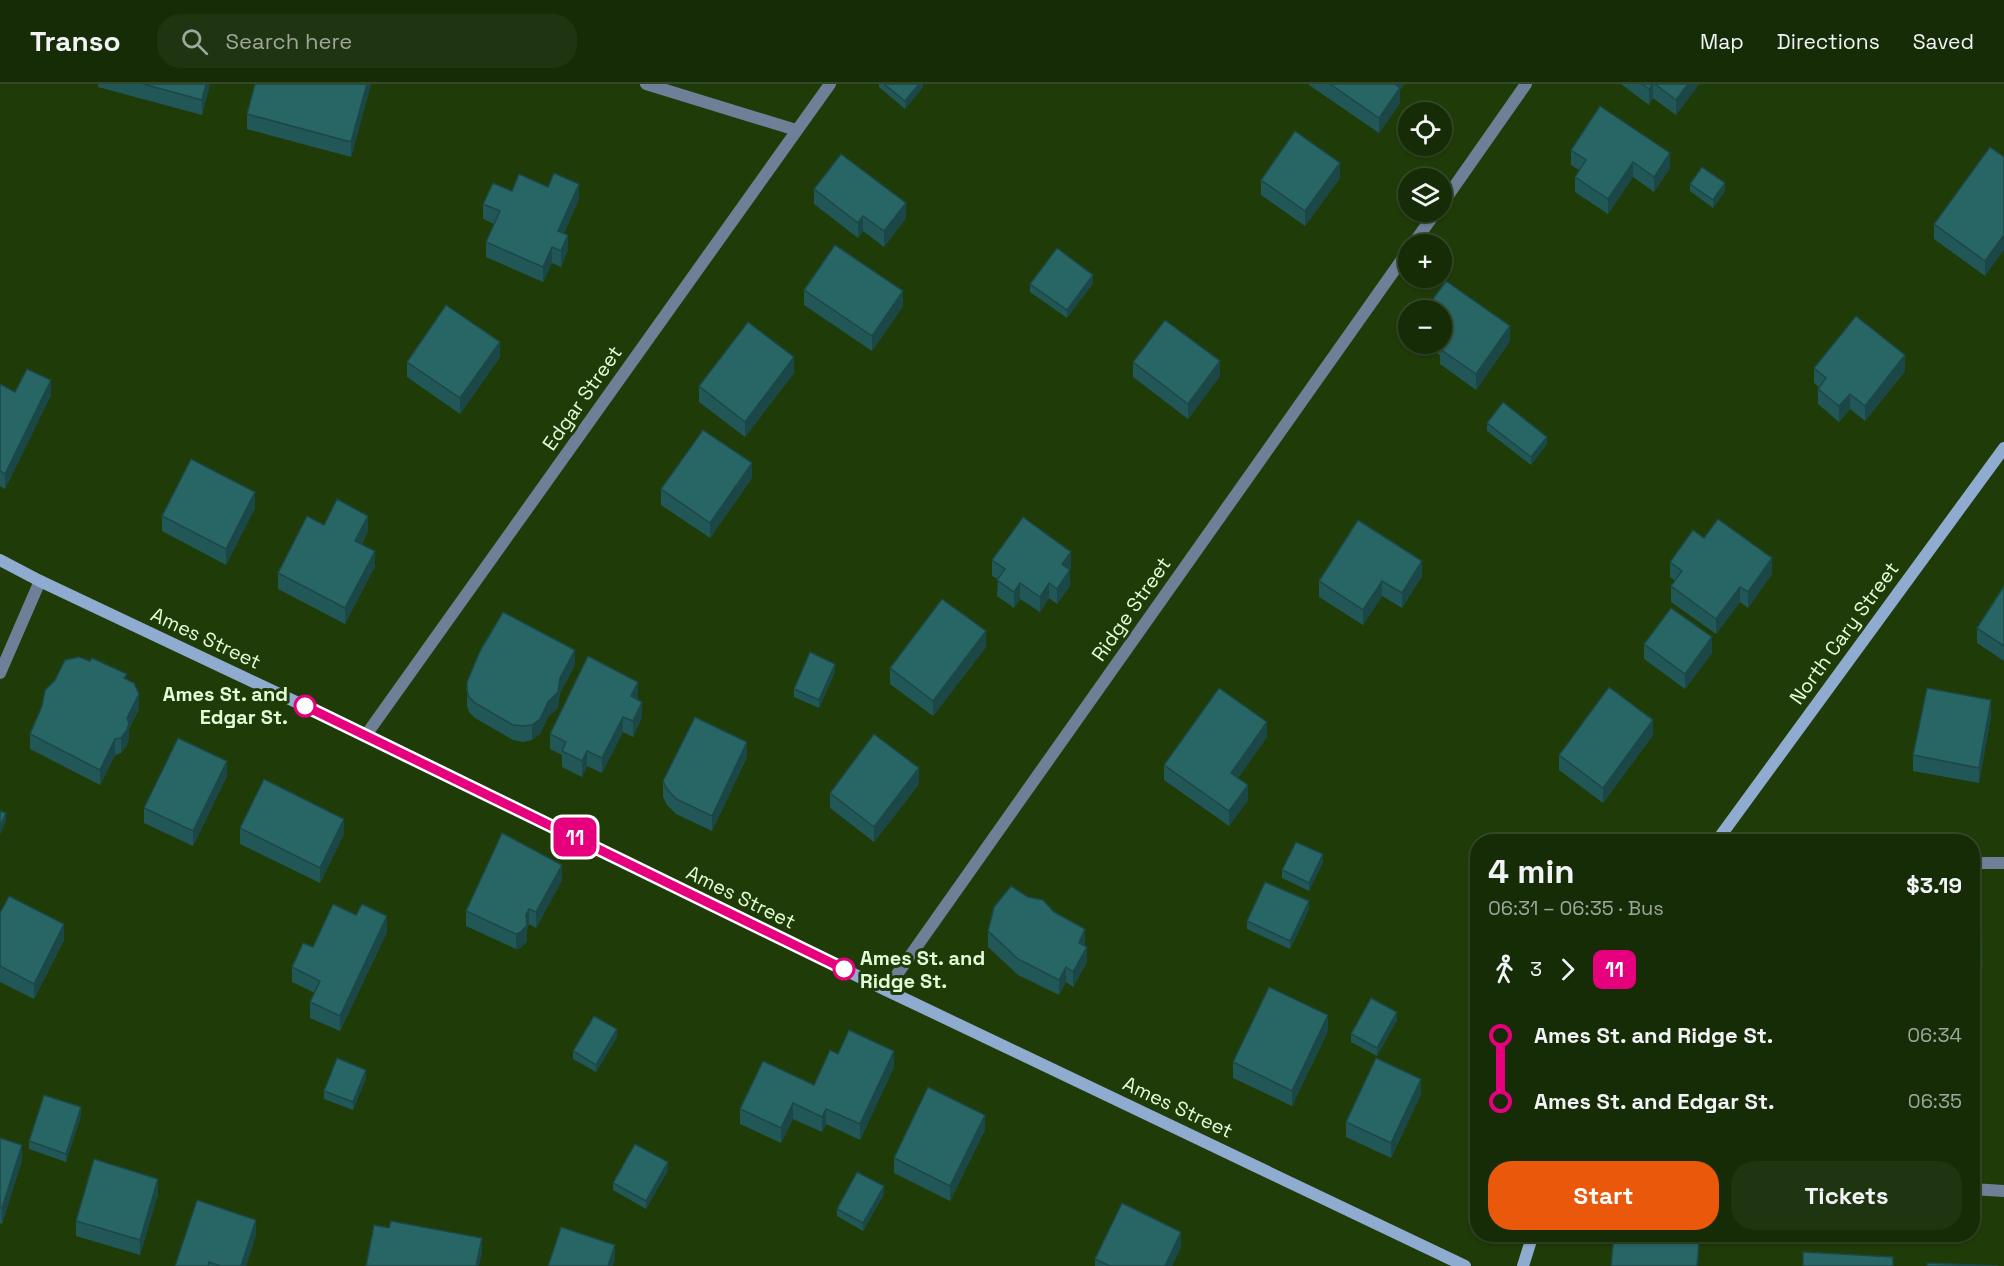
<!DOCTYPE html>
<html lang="en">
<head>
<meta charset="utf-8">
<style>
  :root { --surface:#162c06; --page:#1f3410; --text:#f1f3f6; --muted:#9ea79b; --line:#354828; --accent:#ea580c }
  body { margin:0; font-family:"Space Grotesk",sans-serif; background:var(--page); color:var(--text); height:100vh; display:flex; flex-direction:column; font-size:22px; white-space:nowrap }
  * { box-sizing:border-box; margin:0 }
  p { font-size:20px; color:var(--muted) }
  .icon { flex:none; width:33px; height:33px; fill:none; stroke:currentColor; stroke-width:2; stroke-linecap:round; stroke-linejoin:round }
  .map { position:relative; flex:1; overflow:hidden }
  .sheet { position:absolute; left:1470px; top:750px; width:510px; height:408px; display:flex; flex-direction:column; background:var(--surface); border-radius:24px; box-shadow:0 2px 4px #0004,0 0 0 2px var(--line) }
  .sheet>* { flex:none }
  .badge { padding:0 12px; border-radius:9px; font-size:21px; line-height:39px }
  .tools { position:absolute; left:1398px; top:18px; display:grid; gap:12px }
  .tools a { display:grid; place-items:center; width:54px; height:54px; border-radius:50%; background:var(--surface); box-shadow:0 2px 4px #0004,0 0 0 2px var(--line); font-size:30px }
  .map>.badge { position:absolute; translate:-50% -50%; box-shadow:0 0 0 3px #fff }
  .legs { display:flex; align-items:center; gap:9px; height:66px; padding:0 18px; font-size:20px }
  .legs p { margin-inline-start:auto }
  .head { display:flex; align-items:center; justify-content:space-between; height:102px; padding:0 18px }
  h1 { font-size:33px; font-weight:600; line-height:45px }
  .action { display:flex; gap:12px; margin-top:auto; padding:12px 18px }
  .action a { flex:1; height:69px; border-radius:24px; background:var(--accent); color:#fff; font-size:24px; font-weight:600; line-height:69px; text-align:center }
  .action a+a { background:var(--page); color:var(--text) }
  ul { padding:0 18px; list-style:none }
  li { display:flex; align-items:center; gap:21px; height:66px; font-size:22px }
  li i { display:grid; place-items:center; width:9px; height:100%; margin:0 8px; background:currentColor }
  li i::after { content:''; width:15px; height:15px; margin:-8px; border:4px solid; border-radius:50%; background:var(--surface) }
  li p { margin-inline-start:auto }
  li:first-child i { background:linear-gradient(#0000 50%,currentColor 0) }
  li:last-child i { background:linear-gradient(currentColor 50%,#0000 0) }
  header { display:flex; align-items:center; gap:36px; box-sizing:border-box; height:84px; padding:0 30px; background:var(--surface); border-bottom:2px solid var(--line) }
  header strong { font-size:28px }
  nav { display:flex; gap:33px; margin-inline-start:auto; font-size:21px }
  .search { width:420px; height:54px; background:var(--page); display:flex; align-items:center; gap:15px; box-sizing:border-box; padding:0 21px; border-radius:24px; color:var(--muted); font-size:22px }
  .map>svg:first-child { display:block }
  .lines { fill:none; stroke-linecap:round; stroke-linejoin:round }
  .lane { stroke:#6e8097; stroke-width:12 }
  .street { stroke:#6e8097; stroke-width:12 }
  .secondary { stroke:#8fabd0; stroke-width:12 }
  .wall { fill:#225757 }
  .shaded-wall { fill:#1c4747 }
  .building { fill:#286565; stroke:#1c4747; stroke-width:1.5 }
  .line-1-casing { stroke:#fff; stroke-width:14 }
  .line-1 { stroke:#e6007e; stroke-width:9 }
  .stop-1-dot { fill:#fff; stroke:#e6007e; stroke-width:3 }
  .labels { text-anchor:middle; stroke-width:6; stroke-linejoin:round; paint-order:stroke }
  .street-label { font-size:20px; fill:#e5fcd9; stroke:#1e3b08 }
  .stop-label { font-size:20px; font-weight:bold; fill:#e5fcd9; stroke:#1e3b08; text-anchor:end }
</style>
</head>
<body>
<header>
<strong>Transo</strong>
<div class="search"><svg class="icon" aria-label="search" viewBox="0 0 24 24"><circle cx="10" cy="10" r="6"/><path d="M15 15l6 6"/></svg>Search here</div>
<nav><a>Map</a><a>Directions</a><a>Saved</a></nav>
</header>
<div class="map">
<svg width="2004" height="1182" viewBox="0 0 2004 1182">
  <rect width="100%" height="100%" fill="#1e3b08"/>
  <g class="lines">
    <polyline class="lane" points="646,0 796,46"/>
    <g class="street">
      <polyline points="1442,120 1526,0"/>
      <polyline points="1413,160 1436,128"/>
      <polyline points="0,589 40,497"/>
      <polyline points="366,651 830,0"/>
      <polyline points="1972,779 2004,779"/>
      <polyline points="886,906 1408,167"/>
      <polyline points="1972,1105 2004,1107"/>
    </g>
    <g class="secondary">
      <polyline points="0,476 40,497 366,651 886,906 1465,1182"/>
      <polyline points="1716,758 2004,364"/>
      <polyline points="1523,1182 1533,1150"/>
    </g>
  </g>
  <g class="wall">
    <polygon points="98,0 210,0 202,31 98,3"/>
    <polygon points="371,0 351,73 247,45 247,30"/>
    <polygon points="879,0 923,0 923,3 905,25 879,3"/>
    <polygon points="1309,0 1404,0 1400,6 1400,19 1379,49 1309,1"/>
    <polygon points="1621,0 1699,0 1676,31 1653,14 1649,21"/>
    <polygon points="1990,63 1985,192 1934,155 1934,140"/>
    <polygon points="1571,66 1670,84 1654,108 1633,93 1608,130 1575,108 1575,93 1579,86 1571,81"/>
    <polygon points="1340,94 1305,142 1261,111 1261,96"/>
    <polygon points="1690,100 1725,107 1713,124 1690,107"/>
    <polygon points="548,103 579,115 564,149 568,166 561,183 552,179 543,198 486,173 486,158 494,140 483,135 483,120 512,107"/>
    <polygon points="814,105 906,134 884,163 863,147 858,154 814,120"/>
    <polygon points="1093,199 1067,234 1030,208 1030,200"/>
    <polygon points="804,206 903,222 872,267 804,221"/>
    <polygon points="1442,226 1510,257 1476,306 1440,280 1440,271 1424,260 1442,260"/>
    <polygon points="500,273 460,330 407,293 407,278"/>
    <polygon points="1133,278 1220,292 1188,335 1133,293"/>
    <polygon points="1814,284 1905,287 1865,337 1850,325 1839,338 1818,320 1818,305 1819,303 1814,299"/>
    <polygon points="794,289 745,353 699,318 699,302"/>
    <polygon points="0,300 15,308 51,311 5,405 0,402"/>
    <polygon points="1487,339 1547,360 1531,381 1487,347"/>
    <polygon points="752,394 710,454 661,421 661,405"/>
    <polygon points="255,424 226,481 162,447 162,432"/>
    <polygon points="324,441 368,447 362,460 375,482 345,540 278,505 278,489"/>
    <polygon points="1704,454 1772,490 1748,524 1740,518 1716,550 1671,518 1671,502 1675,497 1670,493 1670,478"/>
    <polygon points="992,476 1071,483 1069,486 1070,502 1057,520 1049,514 1040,528 1020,515 1014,524 997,512 998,495 992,492"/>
    <polygon points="1422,492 1402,524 1382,512 1363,541 1319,513 1319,497"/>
    <polygon points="2004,502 2004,577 1977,559 1977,544"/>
    <polygon points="1644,560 1712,569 1685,605 1644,575"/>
    <polygon points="986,563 933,632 890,600 890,584"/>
    <polygon points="575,581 560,609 558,624 548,633 540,650 532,656 523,658 513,656 475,634 469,628 467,622 467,607"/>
    <polygon points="835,588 819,624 794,613 794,605"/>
    <polygon points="127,595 139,625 129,645 129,654 127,661 121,669 115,671 100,701 30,665 30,650"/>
    <polygon points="638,613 637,615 642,633 633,653 623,648 602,689 587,682 582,693 562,683 562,671 550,665 550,650"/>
    <polygon points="1991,632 1979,699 1913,687 1913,671"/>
    <polygon points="1653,651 1603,719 1559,686 1559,671"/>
    <polygon points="1267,653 1238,694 1248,716 1229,742 1164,696 1164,681"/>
    <polygon points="747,673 712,747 676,730 667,721 663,713 663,697"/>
    <polygon points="227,692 193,762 144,739 144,724"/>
    <polygon points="919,700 874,758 830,724 830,709"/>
    <polygon points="240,744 344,750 320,799 240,760"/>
    <polygon points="1323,778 1309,807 1282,794 1282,786"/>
    <polygon points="562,796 536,844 529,840 527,845 527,857 521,864 516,865 466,842 466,827"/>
    <polygon points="1972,808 1981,808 1982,900 1972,900"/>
    <polygon points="1309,825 1290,865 1247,845 1247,837"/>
    <polygon points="0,829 64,856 34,915 0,898"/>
    <polygon points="988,847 1085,861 1085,862 1087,878 1073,903 1066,898 1059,911 1018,891 988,863"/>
    <polygon points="387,848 340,947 310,934 310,918 315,909 292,898 292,883 313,863"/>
    <polygon points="1397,936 1377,972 1351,958 1351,950"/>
    <polygon points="1328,947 1292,1022 1233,994 1233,978"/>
    <polygon points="617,953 596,988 573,975 573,967"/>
    <polygon points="838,970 894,983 860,1056 826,1040 822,1048 793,1035 781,1059 740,1040 740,1025 814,1001"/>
    <polygon points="366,994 353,1026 324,1015 324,1007"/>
    <polygon points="1421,1010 1391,1074 1346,1053 1346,1038"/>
    <polygon points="81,1031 66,1078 29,1065 29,1057"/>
    <polygon points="985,1046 950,1117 894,1089 894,1074"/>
    <polygon points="0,1054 22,1076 2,1140 0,1139"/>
    <polygon points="668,1086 646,1125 613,1106 613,1099"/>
    <polygon points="158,1110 140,1171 76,1152 76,1137"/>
    <polygon points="884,1110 863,1147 837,1132 837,1125"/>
    <polygon points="256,1151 246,1182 175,1182"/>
    <polygon points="1181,1163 1172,1182 1095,1182 1095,1175"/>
  </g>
  <g class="shaded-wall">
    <polygon points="206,0 210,0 202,31 202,16"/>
    <polygon points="367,0 371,0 351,73 351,58"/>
    <polygon points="919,0 923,0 923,3 905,25 905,17"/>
    <polygon points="1394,0 1404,0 1400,6 1400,19 1379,49 1379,34"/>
    <polygon points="1653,0 1653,14 1649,21 1649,5"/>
    <polygon points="1688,0 1699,0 1676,31 1676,16"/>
    <polygon points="1670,69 1670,84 1654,108 1654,93"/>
    <polygon points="1633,78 1633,93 1608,130 1608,115"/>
    <polygon points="1340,79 1340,94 1305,142 1305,127"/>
    <polygon points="1725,99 1725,107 1713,124 1713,116"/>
    <polygon points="579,100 579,115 558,162 558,147"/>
    <polygon points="906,119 906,134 884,163 884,147"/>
    <polygon points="863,132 863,147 858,154 858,139"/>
    <polygon points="568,151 568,166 561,183 561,167"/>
    <polygon points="2004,151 2004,166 1985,192 1985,177"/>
    <polygon points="552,163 552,179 543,198 543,183"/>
    <polygon points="1093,191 1093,199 1067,234 1067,226"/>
    <polygon points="903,207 903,222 872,267 872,252"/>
    <polygon points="1510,242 1510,257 1476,306 1476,290"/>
    <polygon points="500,258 500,273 460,330 460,314"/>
    <polygon points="1905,271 1905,287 1865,337 1865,322"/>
    <polygon points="794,273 794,289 745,353 745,338"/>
    <polygon points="1220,277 1220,292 1188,335 1188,320"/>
    <polygon points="51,296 51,311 5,405 5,390"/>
    <polygon points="1850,310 1850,325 1839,338 1839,322"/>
    <polygon points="1547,353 1547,360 1531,381 1531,373"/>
    <polygon points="752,379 752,394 710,454 710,439"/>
    <polygon points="255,408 255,424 226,481 226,465"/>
    <polygon points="368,432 368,447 355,472 355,457"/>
    <polygon points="375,467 375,482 345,540 345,524"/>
    <polygon points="1071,468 1071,483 1062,496 1062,480"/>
    <polygon points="1772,474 1772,490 1748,524 1748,508"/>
    <polygon points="1422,477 1422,492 1402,524 1402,509"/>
    <polygon points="1070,486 1070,502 1057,520 1057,505"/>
    <polygon points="1382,497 1382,512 1363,541 1363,526"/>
    <polygon points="1020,499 1020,515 1014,524 1014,508"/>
    <polygon points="1049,499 1049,514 1040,528 1040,513"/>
    <polygon points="1740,503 1740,518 1716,550 1716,535"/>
    <polygon points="986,547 986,563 933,632 933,617"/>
    <polygon points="1712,553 1712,569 1685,605 1685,590"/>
    <polygon points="575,566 575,581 560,609 558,624 548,633 540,650 532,656 532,641 560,594"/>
    <polygon points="835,580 835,588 819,624 819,616"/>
    <polygon points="638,598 638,613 631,628 631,612"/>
    <polygon points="139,610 139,625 129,645 129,654 127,661 121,669 121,654 127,634"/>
    <polygon points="1991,616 1991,632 1979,699 1979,684"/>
    <polygon points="642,618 642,633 633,653 633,637"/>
    <polygon points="623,633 623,648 602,689 602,674"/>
    <polygon points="1653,636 1653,651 1603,719 1603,704"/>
    <polygon points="1267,638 1267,653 1231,704 1231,689"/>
    <polygon points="115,655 115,671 100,701 100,686"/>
    <polygon points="747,658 747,673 712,747 712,732"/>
    <polygon points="587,667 587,682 582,693 582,677"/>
    <polygon points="227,677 227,692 193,762 193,747"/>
    <polygon points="919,684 919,700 874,758 874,743"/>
    <polygon points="1248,701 1248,716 1229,742 1229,727"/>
    <polygon points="6,729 6,737 0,751 0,743"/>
    <polygon points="344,735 344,750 320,799 320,784"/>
    <polygon points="1323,770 1323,778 1309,807 1309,799"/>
    <polygon points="562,781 562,796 536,844 536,828"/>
    <polygon points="1309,817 1309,825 1290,865 1290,857"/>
    <polygon points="529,825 529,840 527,845 527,857 521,864 516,865 516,850"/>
    <polygon points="387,832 387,848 340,947 340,932"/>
    <polygon points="64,840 64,856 34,915 34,900"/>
    <polygon points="1085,845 1085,861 1079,874 1079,859"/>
    <polygon points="1087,863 1087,878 1073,903 1073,888"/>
    <polygon points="1066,883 1066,898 1059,911 1059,896"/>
    <polygon points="1397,928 1397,936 1377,972 1377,964"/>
    <polygon points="1328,931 1328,947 1292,1022 1292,1007"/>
    <polygon points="617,945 617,953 596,988 596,981"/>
    <polygon points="894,967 894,983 860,1056 860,1040"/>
    <polygon points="366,986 366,994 353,1026 353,1018"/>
    <polygon points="1421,995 1421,1010 1391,1074 1391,1059"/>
    <polygon points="793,1019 793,1035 781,1059 781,1044"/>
    <polygon points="81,1023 81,1031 66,1078 66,1070"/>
    <polygon points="826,1025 826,1040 822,1048 822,1033"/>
    <polygon points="985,1031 985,1046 950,1117 950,1102"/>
    <polygon points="22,1061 22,1076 2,1140 2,1124"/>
    <polygon points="668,1078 668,1086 646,1125 646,1117"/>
    <polygon points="158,1095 158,1110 140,1171 140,1156"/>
    <polygon points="884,1102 884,1110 863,1147 863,1139"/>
    <polygon points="256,1136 256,1151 246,1182 241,1182"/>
    <polygon points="1181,1148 1181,1163 1172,1182 1165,1182"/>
    <polygon points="482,1154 482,1169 479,1182 476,1182"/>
    <polygon points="1699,1158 1699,1173 1698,1182 1697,1182"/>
    <polygon points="615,1161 615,1176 613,1182 608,1182"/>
  </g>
  <g class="building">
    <polygon points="143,0 206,0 202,16"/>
    <polygon points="255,0 367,0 351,58 247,30"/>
    <polygon points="884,0 919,0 905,17"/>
    <polygon points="1330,0 1395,0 1400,4 1379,34"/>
    <polygon points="1642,0 1653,0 1649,5"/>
    <polygon points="1655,0 1688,0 1676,16"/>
    <polygon points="1600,22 1670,69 1654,93 1633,78 1608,115 1575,93 1586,76 1571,66"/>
    <polygon points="1295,47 1340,79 1305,127 1261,96"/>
    <polygon points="1990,63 2004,73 2004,151 1985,177 1934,140"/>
    <polygon points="841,70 906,119 884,147 863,132 858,139 814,105"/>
    <polygon points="1702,83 1725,99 1713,116 1690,100"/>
    <polygon points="554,89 579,100 558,147 568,151 561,167 552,163 543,183 486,158 500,127 483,120 493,99 512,107 519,90 548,103"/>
    <polygon points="835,161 903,207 872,252 804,206"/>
    <polygon points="1057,164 1093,191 1067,226 1030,200"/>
    <polygon points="1446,197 1510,242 1476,290 1440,265 1444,259 1442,257 1442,226 1425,226"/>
    <polygon points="446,221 500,258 460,314 407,278"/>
    <polygon points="1856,232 1905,271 1865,322 1850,310 1839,322 1818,305 1826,294 1814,284"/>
    <polygon points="1165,236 1220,277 1188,320 1133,278"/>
    <polygon points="748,238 794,273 745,338 699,302"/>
    <polygon points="27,285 51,296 5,390 0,387 0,300 15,308"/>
    <polygon points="1503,318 1547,353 1531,373 1487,339"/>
    <polygon points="703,346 752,379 710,439 661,405"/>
    <polygon points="191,375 255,408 226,465 162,432"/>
    <polygon points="337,415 368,432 355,457 375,467 345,524 278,489 307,432 324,441"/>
    <polygon points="1023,433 1071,468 1062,480 1070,486 1057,505 1049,499 1040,513 1020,499 1014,508 997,496 1005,485 992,476"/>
    <polygon points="1718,435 1772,474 1748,508 1740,503 1716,535 1671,502 1682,487 1670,478 1693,446 1704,454"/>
    <polygon points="1358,436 1422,477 1402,509 1382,497 1363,526 1319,497"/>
    <polygon points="2004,502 2004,562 1977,544"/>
    <polygon points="942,515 986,547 933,617 890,584"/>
    <polygon points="1671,524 1712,553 1685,590 1644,560"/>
    <polygon points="503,528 575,566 560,594 558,608 548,618 540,635 532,641 523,642 513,641 475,619 469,613 467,607 467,598 480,567"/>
    <polygon points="810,568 835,580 819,616 794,605"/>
    <polygon points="588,572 638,598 631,612 642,618 633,637 623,633 602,674 587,667 582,677 562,667 566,658 550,650"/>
    <polygon points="79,573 90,577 92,574 127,590 124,594 134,599 139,610 127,634 129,639 127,646 121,654 115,655 100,686 30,650 42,622 45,606 55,596 65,576"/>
    <polygon points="1609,603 1653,636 1603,704 1559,671"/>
    <polygon points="1219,604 1267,638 1231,689 1248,701 1229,727 1164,681"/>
    <polygon points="1927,604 1991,616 1979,684 1913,671"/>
    <polygon points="695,633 747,658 712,732 676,715 667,705 663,697"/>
    <polygon points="874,650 919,684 874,743 830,709"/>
    <polygon points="178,654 227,677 193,747 144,724"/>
    <polygon points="264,695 344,735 320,784 240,744"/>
    <polygon points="0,727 6,729 0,743"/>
    <polygon points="502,749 562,781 536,828 529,825 526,831 527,841 521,848 516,850 466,827"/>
    <polygon points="1296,758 1323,770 1309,799 1282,786"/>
    <polygon points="1265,798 1309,817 1290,857 1247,837"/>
    <polygon points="1011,802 1028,813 1043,816 1054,828 1085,845 1079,859 1087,863 1073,888 1066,883 1059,896 1018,875 988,847 994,823"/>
    <polygon points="1972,808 1981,808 1982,885 1972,885"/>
    <polygon points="9,812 64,840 34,900 0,882 0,829"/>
    <polygon points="333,820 356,831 362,820 387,832 340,932 310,918 320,897 292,883 303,859 313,863"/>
    <polygon points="1269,903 1328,931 1292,1007 1233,978"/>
    <polygon points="1371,914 1397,928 1377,964 1351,950"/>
    <polygon points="594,932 617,945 596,981 573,967"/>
    <polygon points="849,946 894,967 860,1040 826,1025 822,1033 793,1019 781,1044 740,1025 763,977 814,1001 830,966 838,970"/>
    <polygon points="337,974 366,986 353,1018 324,1007"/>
    <polygon points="1376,974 1421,995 1391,1059 1346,1038"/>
    <polygon points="928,1003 985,1031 950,1102 894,1074"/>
    <polygon points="44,1011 81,1023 66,1070 29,1057"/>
    <polygon points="0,1054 22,1061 2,1124 0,1124"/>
    <polygon points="635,1060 668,1078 646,1117 613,1099"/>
    <polygon points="94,1075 158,1095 140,1156 76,1137"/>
    <polygon points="857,1088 884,1102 863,1139 837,1125"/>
    <polygon points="197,1116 256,1136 241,1182 221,1182 209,1178 208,1182 175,1182"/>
    <polygon points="1122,1119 1181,1148 1165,1182 1110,1182 1095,1175"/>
    <polygon points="391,1137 482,1154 476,1182 366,1182 374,1141 389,1144"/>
    <polygon points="561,1143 615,1161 608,1182 548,1182"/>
    <polygon points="1614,1150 1629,1150 1699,1158 1697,1182 1611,1182"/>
    <polygon points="1803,1168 1893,1173 1893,1182 1803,1182"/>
    <polygon points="1927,1179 1998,1182 1927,1182"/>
  </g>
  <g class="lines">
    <g class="line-1-casing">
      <polyline id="line-1" points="305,622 844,885"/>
    </g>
    <use href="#line-1" class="line-1"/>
  </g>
  <g class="stop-1-dot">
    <circle cx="305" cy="622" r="10"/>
    <circle cx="844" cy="885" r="10"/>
  </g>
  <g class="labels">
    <g class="street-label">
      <text transform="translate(582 314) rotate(-55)" y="7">Edgar Street</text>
      <text transform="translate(1131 525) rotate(-55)" y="7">Ridge Street</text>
      <text transform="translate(1844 549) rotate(-54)" y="7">North Cary Street</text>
      <text transform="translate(206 554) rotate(25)" y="7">Ames Street</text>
      <text transform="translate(741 813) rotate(26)" y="7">Ames Street</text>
      <text transform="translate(1178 1023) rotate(25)" y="7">Ames Street</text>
    </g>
    <g class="stop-label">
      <text x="288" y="617">Ames St. and<tspan x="288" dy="23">Edgar St.</tspan></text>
      <text x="860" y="881" text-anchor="start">Ames St. and<tspan x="860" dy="23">Ridge St.</tspan></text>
    </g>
  </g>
</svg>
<div class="tools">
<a><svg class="icon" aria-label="locate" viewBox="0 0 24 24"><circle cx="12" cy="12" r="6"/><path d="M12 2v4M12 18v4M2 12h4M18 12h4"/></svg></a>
<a><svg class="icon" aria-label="layers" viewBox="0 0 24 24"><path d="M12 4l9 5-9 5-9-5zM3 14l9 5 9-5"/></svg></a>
<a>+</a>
<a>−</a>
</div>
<b class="badge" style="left:575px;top:753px;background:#e6007e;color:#fff">11</b>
<section class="sheet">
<div class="head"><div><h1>4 min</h1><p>06:31 – 06:35 · Bus</p></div><b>$3.19</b></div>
<div class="legs"><svg class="icon" aria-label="walk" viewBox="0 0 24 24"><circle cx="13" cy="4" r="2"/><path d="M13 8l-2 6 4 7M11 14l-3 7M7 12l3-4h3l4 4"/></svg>3<svg class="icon" aria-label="forward" viewBox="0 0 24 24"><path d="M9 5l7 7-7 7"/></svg><b class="badge" style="background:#e6007e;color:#fff">11</b></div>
<ul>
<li><i style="color:#e6007e"></i><b>Ames St. and Ridge St.</b><p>06:34</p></li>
<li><i style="color:#e6007e"></i><b>Ames St. and Edgar St.</b><p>06:35</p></li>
</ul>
<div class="action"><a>Start</a><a>Tickets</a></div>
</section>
</div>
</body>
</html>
